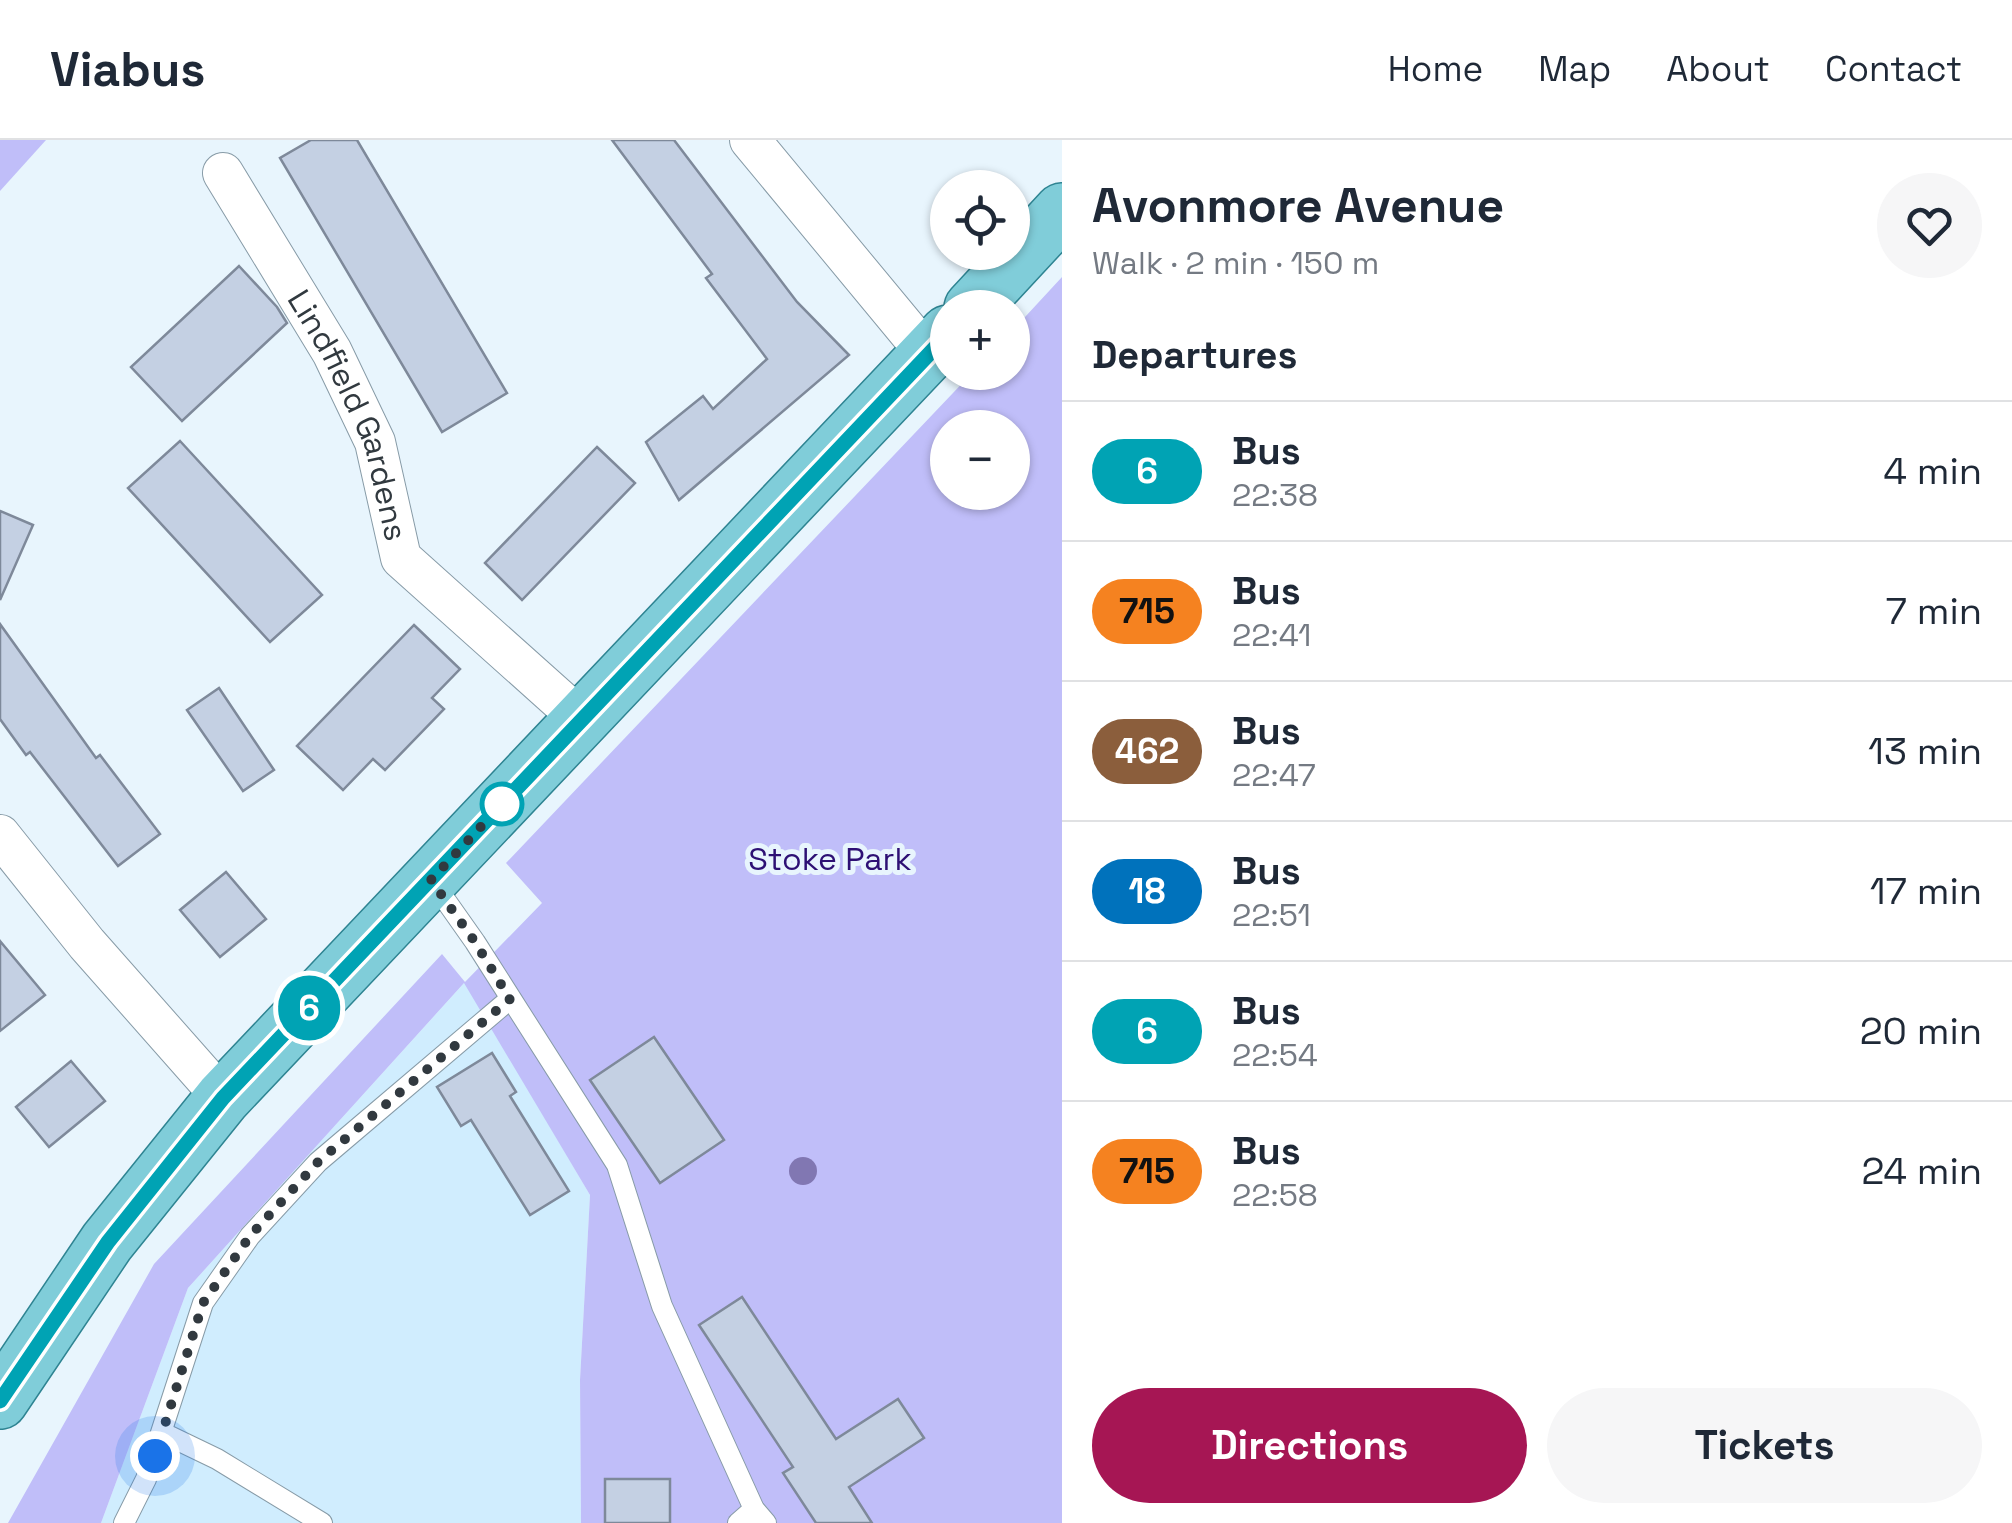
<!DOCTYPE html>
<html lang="en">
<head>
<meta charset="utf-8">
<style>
  :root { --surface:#fff; --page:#f6f6f7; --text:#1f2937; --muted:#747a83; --line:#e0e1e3; --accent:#a61654 }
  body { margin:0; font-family:"Space Grotesk",sans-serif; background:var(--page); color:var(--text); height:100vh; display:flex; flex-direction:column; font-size:38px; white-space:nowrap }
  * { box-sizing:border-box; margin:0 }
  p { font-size:32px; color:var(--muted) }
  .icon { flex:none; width:55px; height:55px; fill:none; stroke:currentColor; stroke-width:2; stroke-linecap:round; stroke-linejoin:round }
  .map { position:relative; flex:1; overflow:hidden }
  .drawer { display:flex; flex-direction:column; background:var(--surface); width:950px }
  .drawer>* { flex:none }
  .badge { padding:0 20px; border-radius:32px; font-size:35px; line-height:65px }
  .buttons { position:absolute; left:930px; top:30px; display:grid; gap:20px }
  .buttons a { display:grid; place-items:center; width:100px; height:100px; border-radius:50%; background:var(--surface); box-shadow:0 2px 8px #0004; font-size:50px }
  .you { position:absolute; width:50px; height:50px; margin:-25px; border:8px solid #fff; border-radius:50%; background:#1a73e8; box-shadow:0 0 0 15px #1a73e833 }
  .map>.badge { position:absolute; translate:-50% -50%; box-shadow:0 0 0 5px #fff }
  h2 { padding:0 30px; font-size:38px; line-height:90px }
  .round { display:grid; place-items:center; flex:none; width:105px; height:105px; border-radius:52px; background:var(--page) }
  .summary { display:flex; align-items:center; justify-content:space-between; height:170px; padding:0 30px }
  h1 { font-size:48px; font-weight:700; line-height:75px }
  .cta { display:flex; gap:20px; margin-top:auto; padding:20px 30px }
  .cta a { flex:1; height:115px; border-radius:60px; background:var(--accent); color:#fff; font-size:40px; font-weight:700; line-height:115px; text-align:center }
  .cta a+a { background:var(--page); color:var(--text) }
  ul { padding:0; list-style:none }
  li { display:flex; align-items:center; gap:30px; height:140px; padding:0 30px; border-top:2px solid var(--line) }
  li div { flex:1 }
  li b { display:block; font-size:38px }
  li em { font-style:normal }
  li .badge { min-width:110px; font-weight:700; text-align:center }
  header { display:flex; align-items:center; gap:60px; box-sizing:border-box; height:140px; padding:0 50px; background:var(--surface); border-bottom:2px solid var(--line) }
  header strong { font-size:48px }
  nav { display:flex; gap:55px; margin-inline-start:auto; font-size:35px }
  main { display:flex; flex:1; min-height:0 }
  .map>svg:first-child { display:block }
  .built { fill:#d0edfe }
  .green { fill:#c0bef9; fill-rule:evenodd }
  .building { fill:#c4d0e3; stroke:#7e899a; stroke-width:2.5 }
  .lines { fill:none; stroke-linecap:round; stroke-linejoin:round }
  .lane-casing { stroke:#879ba7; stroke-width:22 }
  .street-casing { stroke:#879ba7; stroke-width:42 }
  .primary-casing { stroke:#2e8492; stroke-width:58 }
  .lane { stroke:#fff; stroke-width:20 }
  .street { stroke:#fff; stroke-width:40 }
  .primary { stroke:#80cdd9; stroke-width:55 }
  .tree { fill:#8177b2 }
  .line-casing { stroke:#fff; stroke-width:22 }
  .line { stroke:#00a3b4; stroke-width:15 }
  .walk { stroke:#31393f; stroke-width:10; stroke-dasharray:0 18 }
  .stop-dot { fill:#fff; stroke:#00a3b4; stroke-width:5 }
  .labels { text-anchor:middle; stroke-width:10; stroke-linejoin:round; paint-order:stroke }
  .street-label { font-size:32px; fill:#31393f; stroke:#e8f5fd }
  .park-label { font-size:32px; fill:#2d1074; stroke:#e8f5fd }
</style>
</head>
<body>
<header>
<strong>Viabus</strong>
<nav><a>Home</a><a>Map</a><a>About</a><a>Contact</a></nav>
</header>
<main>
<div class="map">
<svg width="1062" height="1383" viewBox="0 0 1062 1383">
  <rect width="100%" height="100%" fill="#e8f5fd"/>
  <polygon class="built" points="465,842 590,1055 580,1240 581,1383 101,1383 188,1148"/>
  <g class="green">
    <polygon points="0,0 46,0 0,51"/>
    <path d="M 1062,137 L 1062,1383 L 581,1383 L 580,1240 L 590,1055 L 464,843 L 188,1148 L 101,1383 L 8,1383 L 154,1124 L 442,814 L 465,842 L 542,763 L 506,723 L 972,233 L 1012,232 L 1013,190 ZM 948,288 L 1012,288 L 1012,352 L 948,352 Z"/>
  </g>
  <g class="building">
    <polygon points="311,0 357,0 507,253 442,292 280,18"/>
    <polygon points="612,0 674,0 797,162 849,215 679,360 646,302 703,256 713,269 767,219 706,138 712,134"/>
    <polygon points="239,126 277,167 287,183 182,281 131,227"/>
    <polygon points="180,301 322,455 270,502 128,348"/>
    <polygon points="597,307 635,343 522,460 485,423"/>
    <polygon points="0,371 33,385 0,460"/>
    <polygon points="0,484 96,618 100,615 160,694 118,726 30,612 26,615 0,579"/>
    <polygon points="414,485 460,529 432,558 444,569 385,630 373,619 343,650 297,606"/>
    <polygon points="219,548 274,630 243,651 187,570"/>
    <polygon points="226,732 266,779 220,817 180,770"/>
    <polygon points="0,801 45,855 0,891"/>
    <polygon points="654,897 724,1000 660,1043 590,940"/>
    <polygon points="492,913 516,952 510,956 569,1051 530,1075 471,980 461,986 437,947"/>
    <polygon points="71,921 105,961 49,1007 16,967"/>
    <polygon points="742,1157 836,1299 898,1259 924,1298 849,1347 872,1383 816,1383 783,1333 793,1327 699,1185"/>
    <rect x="605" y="1339" width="65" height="44"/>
  </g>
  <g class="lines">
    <g class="lane-casing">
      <g id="lane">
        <polyline points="432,741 475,802 617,1025 662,1166 754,1369 766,1383"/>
        <polyline points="163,1293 217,1319 322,1383"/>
        <polyline points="124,1383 146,1339 203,1163 250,1096 318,1022 510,859"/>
        <polyline points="738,1383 754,1369"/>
      </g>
    </g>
    <g class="street-casing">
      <g id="street">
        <polyline points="750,0 928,215"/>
        <path id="s1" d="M 223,33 L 332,212 L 375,302 L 401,418 L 582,580"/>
        <polyline points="0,695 87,804 223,958"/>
      </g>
    </g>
    <g class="primary-casing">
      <g id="primary">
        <polyline points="972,168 1062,71"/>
        <polyline points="0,1261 107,1102 223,958 948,193"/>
      </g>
    </g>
    <use href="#lane" class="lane"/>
    <use href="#street" class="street"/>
    <use href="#primary" class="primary"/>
  </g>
  <circle class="tree" cx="803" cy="1031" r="14"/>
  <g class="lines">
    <g class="line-casing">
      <polyline id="line" points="0,1261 108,1102 223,958 948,194"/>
    </g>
    <use href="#line" class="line"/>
    <polyline class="walk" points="155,1316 203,1163 250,1096 318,1022 510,859 475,802 431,740 506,660 502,664"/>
  </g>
  <circle class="stop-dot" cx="502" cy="664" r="20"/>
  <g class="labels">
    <g class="street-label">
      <text dy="11" stroke="none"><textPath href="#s1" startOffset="275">Lindfield Gardens</textPath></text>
    </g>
    <g class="park-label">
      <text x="830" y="730">Stoke Park</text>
    </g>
  </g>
</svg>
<div class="buttons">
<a><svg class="icon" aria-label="locate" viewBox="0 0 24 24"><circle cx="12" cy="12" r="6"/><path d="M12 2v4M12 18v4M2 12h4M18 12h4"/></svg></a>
<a>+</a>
<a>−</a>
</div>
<div class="you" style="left:155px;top:1316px"></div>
<b class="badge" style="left:309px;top:868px;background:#00a3b4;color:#fff">6</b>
</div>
<section class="drawer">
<div class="summary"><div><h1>Avonmore Avenue</h1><p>Walk · 2 min · 150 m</p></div><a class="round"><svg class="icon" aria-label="heart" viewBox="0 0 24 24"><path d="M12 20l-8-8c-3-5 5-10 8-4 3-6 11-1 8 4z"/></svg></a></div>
<h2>Departures</h2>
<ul>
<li><span class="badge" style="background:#00a3b4;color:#fff">6</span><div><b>Bus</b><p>22:38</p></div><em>4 min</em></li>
<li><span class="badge" style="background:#f58220;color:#111">715</span><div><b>Bus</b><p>22:41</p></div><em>7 min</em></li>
<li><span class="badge" style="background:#8b5e3c;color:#fff">462</span><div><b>Bus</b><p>22:47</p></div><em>13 min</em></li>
<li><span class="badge" style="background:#0072bc;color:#fff">18</span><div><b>Bus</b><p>22:51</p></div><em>17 min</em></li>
<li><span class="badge" style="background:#00a3b4;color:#fff">6</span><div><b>Bus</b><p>22:54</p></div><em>20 min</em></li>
<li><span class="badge" style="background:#f58220;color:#111">715</span><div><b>Bus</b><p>22:58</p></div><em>24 min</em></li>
</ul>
<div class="cta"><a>Directions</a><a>Tickets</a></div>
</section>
</main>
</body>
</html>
